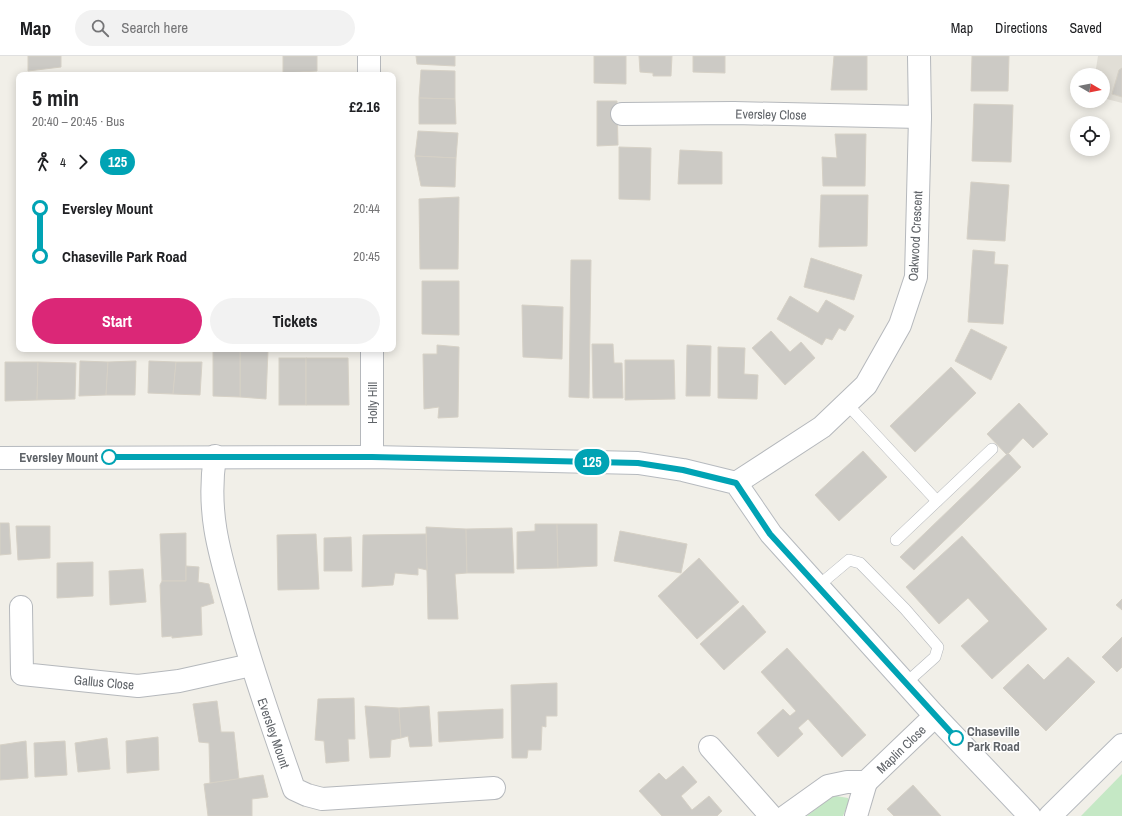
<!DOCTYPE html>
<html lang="en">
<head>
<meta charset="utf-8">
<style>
  :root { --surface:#fff; --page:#f2f2f2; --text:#202124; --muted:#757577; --line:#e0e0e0; --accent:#db2777 }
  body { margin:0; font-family:"Archivo Narrow",sans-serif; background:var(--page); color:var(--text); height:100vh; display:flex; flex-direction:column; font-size:15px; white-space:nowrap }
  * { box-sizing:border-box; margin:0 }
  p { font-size:13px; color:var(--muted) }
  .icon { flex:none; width:22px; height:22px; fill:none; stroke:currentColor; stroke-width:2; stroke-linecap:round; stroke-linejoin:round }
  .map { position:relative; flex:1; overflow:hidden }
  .panel { position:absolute; left:16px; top:16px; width:380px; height:280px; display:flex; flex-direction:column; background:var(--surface); border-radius:8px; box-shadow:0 2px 10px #0003 }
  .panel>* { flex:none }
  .badge { padding:0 8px; border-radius:13px; font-size:14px; line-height:26px }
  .needle { width:26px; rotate:100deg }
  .controls { position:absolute; left:1070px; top:12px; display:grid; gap:8px }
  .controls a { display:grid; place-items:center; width:40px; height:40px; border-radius:50%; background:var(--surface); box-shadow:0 2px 10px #0003; font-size:20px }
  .map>.badge { position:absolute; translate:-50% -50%; box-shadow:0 0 0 2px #fff }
  .legs { display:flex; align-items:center; gap:6px; height:44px; padding:0 16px; font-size:13px }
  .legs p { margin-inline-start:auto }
  .summary { display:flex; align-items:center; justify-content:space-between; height:68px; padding:0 16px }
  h1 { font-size:22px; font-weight:700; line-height:30px }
  .action { display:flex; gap:8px; margin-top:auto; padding:8px 16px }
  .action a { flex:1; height:46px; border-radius:24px; background:var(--accent); color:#fff; font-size:16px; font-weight:700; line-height:46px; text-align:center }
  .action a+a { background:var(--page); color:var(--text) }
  ul { padding:0 16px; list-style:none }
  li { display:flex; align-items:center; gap:14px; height:48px; font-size:15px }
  li i { display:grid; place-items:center; width:6px; height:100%; margin:0 5px; background:currentColor }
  li i::after { content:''; width:10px; height:10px; margin:-5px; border:3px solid; border-radius:50%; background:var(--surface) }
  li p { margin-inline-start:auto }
  li:first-child i { background:linear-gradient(#0000 50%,currentColor 0) }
  li:last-child i { background:linear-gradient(currentColor 50%,#0000 0) }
  header { display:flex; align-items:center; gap:24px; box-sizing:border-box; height:56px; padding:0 20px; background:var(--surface); border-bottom:1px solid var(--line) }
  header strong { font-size:19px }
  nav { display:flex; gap:22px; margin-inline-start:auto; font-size:14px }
  .search { width:280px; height:36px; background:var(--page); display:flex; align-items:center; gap:10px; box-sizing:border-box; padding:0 14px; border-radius:22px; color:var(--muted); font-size:15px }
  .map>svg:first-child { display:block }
  .education { fill:#e1ded6 }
  .green { fill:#c5e8c5 }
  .building { fill:#cccac5; stroke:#d6d1c6 }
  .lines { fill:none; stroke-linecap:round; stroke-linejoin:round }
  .lane-casing { stroke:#b5b8bc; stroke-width:12 }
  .street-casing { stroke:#b5b8bc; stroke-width:24 }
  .secondary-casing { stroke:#b6babf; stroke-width:24 }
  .lane { stroke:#fff; stroke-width:11 }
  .street { stroke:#fff; stroke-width:22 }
  .secondary { stroke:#fff; stroke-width:22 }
  .line-1-casing { stroke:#fff; stroke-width:9 }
  .line-1 { stroke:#00a3b4; stroke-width:6 }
  .stop-1-dot { fill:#fff; stroke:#00a3b4; stroke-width:2 }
  .labels { text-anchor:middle; stroke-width:3; stroke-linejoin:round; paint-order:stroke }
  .street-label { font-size:13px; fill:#5f6368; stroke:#fff }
  .stop-label { font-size:13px; font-weight:bold; fill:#5f6368; stroke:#fff; text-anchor:end }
</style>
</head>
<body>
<header>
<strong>Map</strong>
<div class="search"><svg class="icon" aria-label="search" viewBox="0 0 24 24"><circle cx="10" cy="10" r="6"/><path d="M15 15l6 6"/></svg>Search here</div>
<nav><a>Map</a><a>Directions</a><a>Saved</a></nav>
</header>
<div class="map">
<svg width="1122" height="760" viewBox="0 0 1122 760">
  <rect width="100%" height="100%" fill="#f1efe8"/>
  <polygon class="education" points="1098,0 1122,0 1122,47 1103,42 1103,19 1095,19"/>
  <g class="green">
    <polygon points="1122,718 1122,760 1081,760"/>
    <polygon points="836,740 848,742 849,745 843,760 807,760 830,742"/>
  </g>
  <g class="building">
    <polygon points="28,0 61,0 61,11 28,15"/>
    <polygon points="283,0 317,0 317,15 283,17"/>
    <polygon points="416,0 455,0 455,10 417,8"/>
    <polygon points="594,0 626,0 626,28 594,27"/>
    <polygon points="639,0 672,0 671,20 653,20 653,17 640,16"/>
    <polygon points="693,0 725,0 725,17 693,16"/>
    <polygon points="834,0 867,0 867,34 831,34"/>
    <polygon points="972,0 1009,0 1008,35 971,35"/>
    <polygon points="1122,12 1122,41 1112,38 1119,14"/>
    <polygon points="421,14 455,15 455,43 419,42"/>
    <polygon points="419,42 455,43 456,68 419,68"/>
    <polygon points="597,45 617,45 618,89 597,90"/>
    <polygon points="974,48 1013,49 1011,106 972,105"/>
    <polygon points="418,75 458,77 456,102 415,100"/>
    <polygon points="835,78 866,78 865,130 823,130 822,101 837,102"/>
    <polygon points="619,91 651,92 650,144 619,143"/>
    <polygon points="680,94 722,96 722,128 678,128"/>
    <polygon points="415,100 456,102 455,131 421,130"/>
    <polygon points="971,126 1009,129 1005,185 967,183"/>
    <polygon points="821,139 868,139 867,190 819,191"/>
    <polygon points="459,141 458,213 420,213 419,143"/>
    <polygon points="973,194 995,196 994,208 1008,209 1003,268 968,266"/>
    <polygon points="811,202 862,219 854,244 804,231"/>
    <polygon points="571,204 591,204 589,342 569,341"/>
    <polygon points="422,225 459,225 459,279 422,278"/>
    <polygon points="790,240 818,257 826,244 854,260 845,275 839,272 832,284 826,282 822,289 777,263"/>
    <polygon points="522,249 563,251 562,303 523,301"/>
    <polygon points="971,273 1007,291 991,324 955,305"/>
    <polygon points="771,275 790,296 801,286 815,302 785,329 752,292"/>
    <polygon points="592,288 613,288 614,307 622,307 623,342 593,342"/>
    <polygon points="437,289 459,291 458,361 438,362 439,351 424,353 423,298 437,298"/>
    <polygon points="687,289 711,290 710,340 686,340"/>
    <polygon points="718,291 745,292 744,318 758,319 757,343 718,342"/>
    <polygon points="240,294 268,294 266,343 240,341"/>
    <polygon points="240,294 240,341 213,340 213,295"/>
    <rect x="279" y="302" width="27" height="47"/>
    <polygon points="306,302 348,302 349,349 306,349"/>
    <polygon points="625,304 674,304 675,343 625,344"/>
    <polygon points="80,305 108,306 106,339 79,340"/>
    <polygon points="136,305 135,339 106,339 108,306"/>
    <polygon points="149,305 176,306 173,338 148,337"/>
    <polygon points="5,306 38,306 37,344 5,345"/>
    <polygon points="38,306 76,307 75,343 37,344"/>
    <polygon points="176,306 202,306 200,339 173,338"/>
    <polygon points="951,311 976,337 915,396 890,370"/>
    <polygon points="1019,347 1048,378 1033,392 1023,382 1007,399 987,378"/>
    <polygon points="863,395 887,421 839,465 815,439"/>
    <polygon points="1008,397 1021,411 914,514 900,501"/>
    <polygon points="0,467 9,467 11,498 0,499"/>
    <polygon points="535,468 557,468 558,512 517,513 517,476 535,475"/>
    <polygon points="557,468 597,468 597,510 558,512"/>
    <polygon points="16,470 50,470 50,502 18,504"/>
    <polygon points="426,471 466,473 467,517 455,518 458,563 428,563"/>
    <polygon points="512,472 514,517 467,517 466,473"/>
    <polygon points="620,475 687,488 681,517 614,505"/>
    <polygon points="186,477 186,525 162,525 160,478"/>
    <polygon points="316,478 319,533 278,534 277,479"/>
    <polygon points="426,478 427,514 418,512 418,519 395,517 393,529 362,531 363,479"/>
    <polygon points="962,480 1047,573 992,623 961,590 989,565 968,542 939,568 906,531"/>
    <polygon points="351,481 352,515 324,515 324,482"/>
    <polygon points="699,502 739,546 697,583 658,540"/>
    <polygon points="93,506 93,540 57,542 57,507"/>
    <polygon points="186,510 199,511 198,526 209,528 214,547 201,551 202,579 172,582 172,580 162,581 160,529 162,525 186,525"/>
    <polygon points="143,513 146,546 110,549 109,515"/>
    <polygon points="1122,543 1122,554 1116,549"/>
    <polygon points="743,549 766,576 724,614 700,588"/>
    <polygon points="1122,581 1122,611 1117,616 1102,601"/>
    <polygon points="787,592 866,679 842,701 808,663 798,672 803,678 778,701 757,677 783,653 790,660 796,655 761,616"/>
    <polygon points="1068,601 1095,626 1046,675 1003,632 1028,608 1044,624"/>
    <polygon points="557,627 557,660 546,660 546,671 542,670 541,694 528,694 527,702 512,702 511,629"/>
    <polygon points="354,642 355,683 348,683 349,705 326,707 324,685 315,684 318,643"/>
    <polygon points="217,645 221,676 234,676 239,723 210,727 209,687 199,686 193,648"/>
    <polygon points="365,650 399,652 401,682 391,684 390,701 370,702"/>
    <polygon points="429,650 432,690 410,691 408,680 401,682 399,652"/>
    <polygon points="503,653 503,682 439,686 438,656"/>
    <polygon points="158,681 159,714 127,717 126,685"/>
    <polygon points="107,682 110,713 78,716 75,687"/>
    <polygon points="26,685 28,722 0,724 0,689"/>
    <polygon points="65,685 67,719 35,721 34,687"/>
    <polygon points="683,710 697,726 681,740 692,754 709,740 722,755 717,760 662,760 639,735 659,717 666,724"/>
    <polygon points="263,719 268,741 252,743 252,760 208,760 204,728"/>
    <polygon points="913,729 941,760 894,760 887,753"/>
  </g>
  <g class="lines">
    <g class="lane-casing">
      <g id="lane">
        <polyline points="846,347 937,445"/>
        <polyline points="896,484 992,393"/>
        <polyline points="818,530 849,504 860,507 905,553 938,591 935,601 906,627"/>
      </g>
    </g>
    <g class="street-casing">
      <g id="street">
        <polyline points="369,0 369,19"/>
        <polyline points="622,58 734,57 920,61"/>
        <polyline points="372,293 372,401"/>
        <path d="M 215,400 C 206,460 221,502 237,558 C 253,617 274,675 294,733 L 307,739 L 322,743 L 494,732"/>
        <polyline points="736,427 822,371 866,329 900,269 916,221 920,61 919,0"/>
        <polyline points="21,551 22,618 138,630 179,625 251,609"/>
        <polyline points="710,691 771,760"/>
        <polyline points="786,760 828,730 847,726 866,726 935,660"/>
        <polyline points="856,760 866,726"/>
      </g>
    </g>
    <g class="secondary-casing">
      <g id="secondary">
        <polyline points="0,402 372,401 638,407 683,414 736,427 771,478 935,660 1030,760"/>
        <polyline points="1050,760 1122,689"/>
      </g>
    </g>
    <use href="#lane" class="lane"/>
    <use href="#street" class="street"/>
    <use href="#secondary" class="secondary"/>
  </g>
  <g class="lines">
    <g class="line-1-casing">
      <polyline id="line-1" points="109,401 372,401 638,407 683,414 736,427 770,478 956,682"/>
    </g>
    <use href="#line-1" class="line-1"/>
  </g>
  <g class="stop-1-dot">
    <circle cx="109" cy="401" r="7"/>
    <circle cx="956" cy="682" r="7"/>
  </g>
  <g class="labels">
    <g class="street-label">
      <text transform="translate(771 58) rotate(1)" y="5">Eversley Close</text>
      <text transform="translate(915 180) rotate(-87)" y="5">Oakwood Crescent</text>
      <text transform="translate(372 347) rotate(-90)" y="5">Holly Hill</text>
      <text transform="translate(104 626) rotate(5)" y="5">Gallus Close</text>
      <text transform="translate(274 677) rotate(71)" y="5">Eversley Mount</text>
      <text transform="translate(901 693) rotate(-44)" y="5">Maplin Close</text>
    </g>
    <g class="stop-label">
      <text x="98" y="406">Eversley Mount</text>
      <text x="967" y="680" text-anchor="start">Chaseville<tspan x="967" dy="15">Park Road</tspan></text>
    </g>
  </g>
</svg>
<div class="controls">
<a><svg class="needle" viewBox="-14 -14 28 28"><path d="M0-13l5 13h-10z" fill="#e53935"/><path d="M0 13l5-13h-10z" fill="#757577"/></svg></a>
<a><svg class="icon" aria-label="locate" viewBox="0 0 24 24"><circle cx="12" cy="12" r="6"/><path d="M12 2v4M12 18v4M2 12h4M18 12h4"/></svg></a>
</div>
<b class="badge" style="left:592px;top:406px;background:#00a3b4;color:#fff">125</b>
<section class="panel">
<div class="summary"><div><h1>5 min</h1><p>20:40 – 20:45 · Bus</p></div><b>£2.16</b></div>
<div class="legs"><svg class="icon" aria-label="walk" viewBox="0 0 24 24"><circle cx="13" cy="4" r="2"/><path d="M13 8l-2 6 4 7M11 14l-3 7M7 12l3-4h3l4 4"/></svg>4<svg class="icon" aria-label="forward" viewBox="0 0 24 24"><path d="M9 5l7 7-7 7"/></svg><b class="badge" style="background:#00a3b4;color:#fff">125</b></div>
<ul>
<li><i style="color:#00a3b4"></i><b>Eversley Mount</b><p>20:44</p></li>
<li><i style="color:#00a3b4"></i><b>Chaseville Park Road</b><p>20:45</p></li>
</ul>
<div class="action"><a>Start</a><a>Tickets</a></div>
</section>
</div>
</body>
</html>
